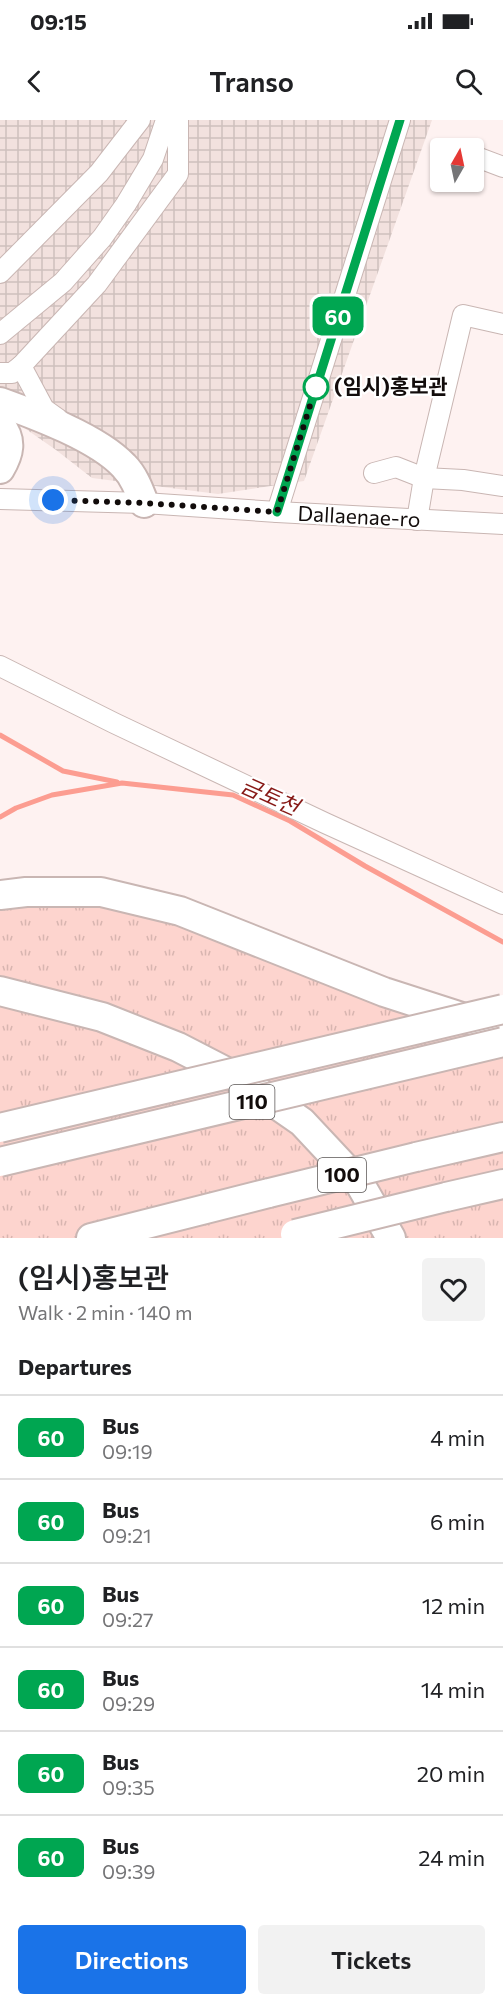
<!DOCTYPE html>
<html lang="en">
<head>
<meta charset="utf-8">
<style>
  :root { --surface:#fff; --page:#f2f2f2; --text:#202124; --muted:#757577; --line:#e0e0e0; --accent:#1a73e8 }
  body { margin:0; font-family:Commissioner,"Noto Sans KR",sans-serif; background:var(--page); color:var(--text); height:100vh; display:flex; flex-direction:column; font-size:22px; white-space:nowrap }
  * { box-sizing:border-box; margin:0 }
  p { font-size:20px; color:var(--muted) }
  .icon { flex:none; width:33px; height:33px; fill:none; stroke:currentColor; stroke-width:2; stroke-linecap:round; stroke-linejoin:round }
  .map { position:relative; height:1118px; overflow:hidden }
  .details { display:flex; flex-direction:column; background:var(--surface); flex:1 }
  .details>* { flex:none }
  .badge { padding:0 12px; border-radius:9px; font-size:21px; line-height:39px }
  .needle { width:39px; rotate:9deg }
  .tools { position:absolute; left:430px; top:18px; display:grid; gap:12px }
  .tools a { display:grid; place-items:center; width:54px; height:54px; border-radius:6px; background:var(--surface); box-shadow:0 2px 4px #0004; font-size:30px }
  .you { position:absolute; width:30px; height:30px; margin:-15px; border:4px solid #fff; border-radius:50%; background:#1a73e8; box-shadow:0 0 0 9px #1a73e833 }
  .map>.badge { position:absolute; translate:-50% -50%; box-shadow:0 0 0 3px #fff }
  h2 { padding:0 18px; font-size:22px; line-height:54px }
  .round { display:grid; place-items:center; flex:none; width:63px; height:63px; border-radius:6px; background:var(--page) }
  .headline { display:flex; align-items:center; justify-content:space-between; height:102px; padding:0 18px }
  h1 { font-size:28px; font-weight:600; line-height:45px }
  .action { display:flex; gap:12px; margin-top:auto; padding:12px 18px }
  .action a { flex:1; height:69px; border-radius:6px; background:var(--accent); color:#fff; font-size:24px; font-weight:600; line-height:69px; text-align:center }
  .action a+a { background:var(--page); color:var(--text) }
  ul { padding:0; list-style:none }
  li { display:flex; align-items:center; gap:18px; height:84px; padding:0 18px; border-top:2px solid var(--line) }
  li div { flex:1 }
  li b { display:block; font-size:22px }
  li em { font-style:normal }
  li .badge { min-width:66px; font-weight:700; text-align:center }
  .status { display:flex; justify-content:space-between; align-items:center; height:42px; padding:0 30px; background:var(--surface); direction:ltr }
  .status svg { height:16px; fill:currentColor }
  header { display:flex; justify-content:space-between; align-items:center; height:78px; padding:0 18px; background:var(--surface); font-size:27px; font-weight:600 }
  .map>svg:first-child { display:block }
  .industrial { fill:url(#industrial-grid) }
  .grass { fill:url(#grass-tufts) }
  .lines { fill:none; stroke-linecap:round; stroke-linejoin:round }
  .stream { stroke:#fc9d91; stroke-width:5 }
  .minor-casing { stroke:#c9b6b3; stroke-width:22 }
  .highway-casing { stroke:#c9b6b3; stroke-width:32 }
  .minor { stroke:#fff; stroke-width:20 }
  .highway { stroke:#fff; stroke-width:28 }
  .highway-bridge-casing { stroke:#c9b6b3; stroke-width:32; stroke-linecap:butt }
  .highway-bridge { stroke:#fff; stroke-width:28 }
  .line-casing { stroke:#fff; stroke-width:14 }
  .line { stroke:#00a651; stroke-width:9 }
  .walk { stroke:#120c0b; stroke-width:6; stroke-dasharray:0 10.8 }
  .stop-dot { fill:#fff; stroke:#00a651; stroke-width:3 }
  .labels { text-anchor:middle; stroke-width:4.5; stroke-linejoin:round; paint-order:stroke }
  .shield { fill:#fff; stroke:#595554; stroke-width:1.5 }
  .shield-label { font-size:20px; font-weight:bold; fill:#120c0b }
  .stop-label { font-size:21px; font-weight:bold; fill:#120c0b; stroke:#fff; text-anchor:start }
  .street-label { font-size:21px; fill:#120c0b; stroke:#fff }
  .water-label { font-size:22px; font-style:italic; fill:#871916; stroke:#fff }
</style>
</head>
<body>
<div class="status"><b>09:15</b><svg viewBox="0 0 49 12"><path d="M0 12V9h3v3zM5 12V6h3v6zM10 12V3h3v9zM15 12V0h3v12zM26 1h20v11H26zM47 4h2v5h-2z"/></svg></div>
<header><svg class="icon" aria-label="back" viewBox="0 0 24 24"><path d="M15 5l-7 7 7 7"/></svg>Transo<svg class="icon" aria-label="search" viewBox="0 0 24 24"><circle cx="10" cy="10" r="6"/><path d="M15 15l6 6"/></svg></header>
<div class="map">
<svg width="503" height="1118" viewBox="0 0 503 1118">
  <defs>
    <pattern id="industrial-grid" width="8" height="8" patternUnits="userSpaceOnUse" patternTransform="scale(1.5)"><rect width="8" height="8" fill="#f2e1de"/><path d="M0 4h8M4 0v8" fill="none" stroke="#cec0bd"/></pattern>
    <pattern id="grass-tufts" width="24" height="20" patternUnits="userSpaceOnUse" patternTransform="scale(1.5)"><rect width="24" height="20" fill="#fdd4ce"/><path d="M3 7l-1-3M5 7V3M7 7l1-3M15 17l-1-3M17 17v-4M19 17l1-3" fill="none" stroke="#d8b5b0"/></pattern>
  </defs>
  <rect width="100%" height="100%" fill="#fef2f1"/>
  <polygon class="industrial" points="0,0 432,0 304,361 218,374 92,358 56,330 0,291"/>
  <polygon class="grass" points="101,772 503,906 503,1118 0,1118 0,775"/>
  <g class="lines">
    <g class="stream">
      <polyline points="0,615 63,651 117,662"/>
      <polyline points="0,697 16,688 52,675 122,663 233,675 290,701 365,746 503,822"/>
    </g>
    <g class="minor-casing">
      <g id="minor">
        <polyline points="474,36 503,47"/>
        <polyline points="0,153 99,53 140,0"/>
        <polyline points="0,214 63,162 102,118 126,84 153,39 166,0"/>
        <polyline points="0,253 12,253 21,246"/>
        <polyline points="58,299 44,289 21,246 97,164 178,54 178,0"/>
        <polyline points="374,353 396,347 424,358 463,360 503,366"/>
        <polyline points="0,379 144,383 277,392 503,404"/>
        <polyline points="277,392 400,0"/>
        <polyline points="417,400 424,358 463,195 503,204"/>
        <polyline points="0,546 114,603 325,703 503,784"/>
      </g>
    </g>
    <g class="highway-casing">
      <g id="highway">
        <path d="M 0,282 C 36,295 98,318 124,346 C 134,356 139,370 144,383"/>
        <path d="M 0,305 C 13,320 9,334 0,349"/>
        <polyline points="0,775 26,772 101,772 180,791 384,872 471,900 503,906"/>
        <polyline points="0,871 102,897 178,927 240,959 302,1002 360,1064 391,1118"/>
        <polyline points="416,1037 503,1017"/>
        <polyline points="446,1077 503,1064"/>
        <polyline points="91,1118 269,1073"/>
      </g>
    </g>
    <use href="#minor" class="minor"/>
    <use href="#highway" class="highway"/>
    <g class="highway-bridge-casing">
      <g id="highway-bridge">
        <polyline points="0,1008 503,889"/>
        <polyline points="0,1042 503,922"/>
        <polyline points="269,1073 416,1037"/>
        <polyline points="295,1114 446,1077"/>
      </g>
    </g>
    <use href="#highway-bridge" class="highway-bridge"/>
  </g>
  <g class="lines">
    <g class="line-casing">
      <polyline id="line" points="277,392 400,0"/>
    </g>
    <use href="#line" class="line"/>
    <polyline class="walk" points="53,380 144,383 277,392 317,263 316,267"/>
  </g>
  <circle class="stop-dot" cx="316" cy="267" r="12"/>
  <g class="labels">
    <g class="shield">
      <rect x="229.5" y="965" width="45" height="34" rx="4.5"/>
      <rect x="318" y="1038" width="48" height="34" rx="4.5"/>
    </g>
    <g class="shield-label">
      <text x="252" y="989">110</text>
      <text x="342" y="1062">100</text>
    </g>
    <g class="stop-label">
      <text x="334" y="274">(임시)홍보관</text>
    </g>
    <g class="street-label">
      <text transform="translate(359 397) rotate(3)" y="7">Dallaenae-ro</text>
    </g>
    <g class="water-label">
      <text transform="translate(270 676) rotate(24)" y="8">금토천</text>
    </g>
  </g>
</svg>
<div class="tools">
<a><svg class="needle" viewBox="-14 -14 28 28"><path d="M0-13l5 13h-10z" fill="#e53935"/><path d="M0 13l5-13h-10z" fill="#757577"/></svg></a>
</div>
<div class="you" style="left:53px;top:380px"></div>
<b class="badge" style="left:338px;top:196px;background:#00a651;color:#fff">60</b>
</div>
<section class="details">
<div class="headline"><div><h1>(임시)홍보관</h1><p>Walk · 2 min · 140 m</p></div><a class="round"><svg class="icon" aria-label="heart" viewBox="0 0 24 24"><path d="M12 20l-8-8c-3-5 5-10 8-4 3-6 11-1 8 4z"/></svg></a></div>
<h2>Departures</h2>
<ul>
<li><span class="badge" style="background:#00a651;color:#fff">60</span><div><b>Bus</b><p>09:19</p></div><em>4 min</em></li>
<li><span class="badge" style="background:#00a651;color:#fff">60</span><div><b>Bus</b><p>09:21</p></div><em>6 min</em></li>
<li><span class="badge" style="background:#00a651;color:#fff">60</span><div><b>Bus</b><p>09:27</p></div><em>12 min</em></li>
<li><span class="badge" style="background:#00a651;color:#fff">60</span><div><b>Bus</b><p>09:29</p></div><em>14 min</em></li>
<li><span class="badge" style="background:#00a651;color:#fff">60</span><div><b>Bus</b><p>09:35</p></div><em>20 min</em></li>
<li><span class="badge" style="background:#00a651;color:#fff">60</span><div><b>Bus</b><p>09:39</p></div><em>24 min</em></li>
</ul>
<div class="action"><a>Directions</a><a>Tickets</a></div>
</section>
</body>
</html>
